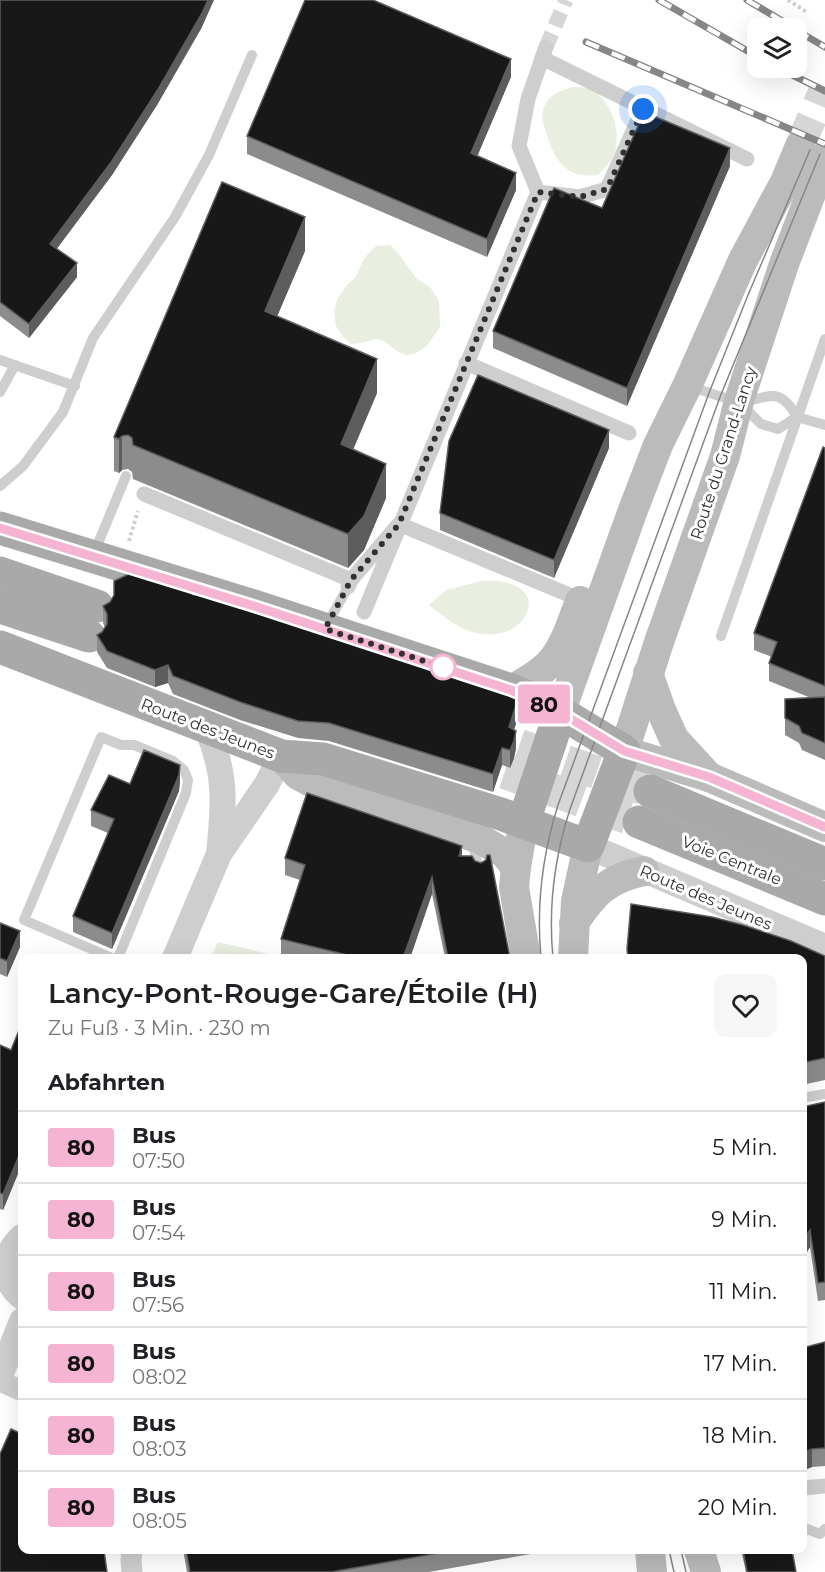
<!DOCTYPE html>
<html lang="de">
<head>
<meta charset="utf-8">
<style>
  :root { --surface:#fff; --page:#f6f6f6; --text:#202124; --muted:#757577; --line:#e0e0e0 }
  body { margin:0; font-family:Montserrat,sans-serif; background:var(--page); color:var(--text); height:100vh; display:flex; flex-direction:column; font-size:22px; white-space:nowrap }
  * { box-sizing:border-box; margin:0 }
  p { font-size:20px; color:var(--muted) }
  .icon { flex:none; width:33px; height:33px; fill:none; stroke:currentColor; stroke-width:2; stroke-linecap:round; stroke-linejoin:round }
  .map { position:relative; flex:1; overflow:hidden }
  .side { position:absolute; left:18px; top:954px; width:789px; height:600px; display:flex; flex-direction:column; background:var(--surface); border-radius:12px; box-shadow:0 6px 24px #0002 }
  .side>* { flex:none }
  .badge { padding:0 12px; border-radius:4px; font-size:21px; line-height:39px }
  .controls { position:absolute; left:747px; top:18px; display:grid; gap:12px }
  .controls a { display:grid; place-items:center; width:60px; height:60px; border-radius:12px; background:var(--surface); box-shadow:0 6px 24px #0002; font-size:30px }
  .you { position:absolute; width:30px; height:30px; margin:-15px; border:4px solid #fff; border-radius:50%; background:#1a73e8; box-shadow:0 0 0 9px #1a73e833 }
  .map>.badge { position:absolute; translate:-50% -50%; box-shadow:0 0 0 3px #fff }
  h2 { padding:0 30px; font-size:22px; line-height:54px }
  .round { display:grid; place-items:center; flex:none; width:63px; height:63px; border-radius:12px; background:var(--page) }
  .head { display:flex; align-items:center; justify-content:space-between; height:102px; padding:0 30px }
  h1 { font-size:28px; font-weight:600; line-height:45px }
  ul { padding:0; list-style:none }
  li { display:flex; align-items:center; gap:18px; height:72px; padding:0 30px; border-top:2px solid var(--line) }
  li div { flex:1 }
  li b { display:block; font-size:22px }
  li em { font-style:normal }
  li .badge { min-width:66px; font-weight:700; text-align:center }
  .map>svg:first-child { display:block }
  .green { fill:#e8eee0 }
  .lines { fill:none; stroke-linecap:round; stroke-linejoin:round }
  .pedestrian-tunnel { stroke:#d6d6d6; stroke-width:15; stroke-dasharray:15 8; stroke-linecap:butt }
  .secondary-tunnel { stroke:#d6d6d6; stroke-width:30; stroke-dasharray:30 15; stroke-linecap:butt }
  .primary-tunnel { stroke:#d6d6d6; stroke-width:33; stroke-dasharray:33 16; stroke-linecap:butt }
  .path { stroke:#cecece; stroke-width:4; stroke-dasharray:3 3; stroke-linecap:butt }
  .service { stroke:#cecece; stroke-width:10 }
  .pedestrian { stroke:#cecece; stroke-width:15 }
  .minor { stroke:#cecece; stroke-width:21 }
  .tertiary { stroke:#cecece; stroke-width:26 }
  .secondary { stroke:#bbb; stroke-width:30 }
  .primary { stroke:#a9a9a9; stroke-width:33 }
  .tram { stroke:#868686; stroke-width:1.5 }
  .rail-casing { stroke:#868686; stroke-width:7 }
  .rail { stroke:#fff; stroke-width:4.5; stroke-dasharray:14; stroke-linecap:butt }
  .wall { fill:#8c8c8c }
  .shaded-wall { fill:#5d5d5d }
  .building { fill:#181818; stroke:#5d5d5d; stroke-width:1.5 }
  .line-casing { stroke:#fff; stroke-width:14 }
  .line { stroke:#f5b5d2; stroke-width:9 }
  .walk { stroke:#313131; stroke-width:6; stroke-dasharray:0 10.8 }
  .stop-dot { fill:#fff; stroke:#f5b5d2; stroke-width:3 }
  .labels { text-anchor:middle; stroke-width:6; stroke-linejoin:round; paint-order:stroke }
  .street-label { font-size:16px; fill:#313131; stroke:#fff }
</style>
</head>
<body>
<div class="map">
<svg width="825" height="1572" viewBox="0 0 825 1572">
  <rect width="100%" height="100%" fill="#fff"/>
  <g class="green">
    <path d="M 572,87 C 580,87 588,87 595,92 C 612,103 621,132 615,152 C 612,161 605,168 598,175 C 567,179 554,161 546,132 C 543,123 540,114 545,105 C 550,94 561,91 572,87 Z"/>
    <polygon points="390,245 398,253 417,279 430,287 439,301 440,327 426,347 414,354 406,355 397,351 384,341 376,339 362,343 351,344 343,337 336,326 334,312 337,300 347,285 355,278 365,257 376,246"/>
    <path d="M 481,581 C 488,581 497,580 504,582 C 557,592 517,656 460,627 C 449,621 439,613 429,605 L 446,590 Z"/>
    <polygon points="218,942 281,957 288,958 210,958"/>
  </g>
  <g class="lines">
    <polyline class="pedestrian-tunnel" points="546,47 566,0"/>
    <polyline class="secondary-tunnel" points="800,146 825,87"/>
    <g class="primary-tunnel">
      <polyline points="473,729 650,791"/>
      <polyline points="458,757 509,774 639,822"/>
    </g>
    <g class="path">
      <polyline points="788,0 808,13"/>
      <polyline points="129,541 138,511"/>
    </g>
    <g class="service">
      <polyline points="0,360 75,386"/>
      <path d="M 690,386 C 705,391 720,398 736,400 C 764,405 776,379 797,417"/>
      <polyline points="0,392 15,365"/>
      <polyline points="741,404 761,424 778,429 797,417 825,425"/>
      <polyline points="0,486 23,466 63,412 93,338 175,217 209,155 252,55"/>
      <polyline points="94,553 126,476"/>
      <polyline points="326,626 348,587"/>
      <polyline points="721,636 825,339"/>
      <polyline points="472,842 480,873"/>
      <polyline points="112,958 24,920 101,737 121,745 134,745 173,761 184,770 188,780 186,793 118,958"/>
      <polyline points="802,1098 825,1094"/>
      <polyline points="802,1527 820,1534 825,1529"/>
    </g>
    <g class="pedestrian">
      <polyline points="542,58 747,159"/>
      <polyline points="538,192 580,197 607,189 643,109"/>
      <polyline points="466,363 629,433"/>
      <polyline points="144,494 351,580"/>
      <polyline points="348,587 351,580 399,524 567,594"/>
      <polyline points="364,612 538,192 519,146 528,99 546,47"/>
      <polyline points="802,1488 825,1486"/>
    </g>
    <g class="minor">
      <polyline points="0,1381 22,1391"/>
      <polyline points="132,1572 131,1560 132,1550"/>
    </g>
    <g class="tertiary">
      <path d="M 207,728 C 227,776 224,804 219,854"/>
      <polyline points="588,846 825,947"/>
      <polyline points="175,958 219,854 267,784 281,756"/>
      <path d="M 22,1237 C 3,1254 1,1280 22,1297"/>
      <polyline points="0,1376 22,1321"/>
    </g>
    <g class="secondary">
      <polyline points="825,157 784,264 739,401 725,456 659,642 624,751 709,777 825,827"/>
      <polyline points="648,673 661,710 674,739 709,777"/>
      <path d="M 511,690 C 525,682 539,675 550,663 C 565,647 572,621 580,601"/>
      <polyline points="560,713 633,510 658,445 688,384 743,260 785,182 800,146"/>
      <polyline points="281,756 298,775 315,784 480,839 504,853 516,867"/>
      <polyline points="524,821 516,867 514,887 526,958"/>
      <path d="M 574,923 C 594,893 608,878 644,871"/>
      <polyline points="573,958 576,901 588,846"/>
      <polyline points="650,1550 652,1572"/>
      <polyline points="699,1550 706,1572"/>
    </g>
    <g class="primary">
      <polyline points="0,528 257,607 511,690 553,708 624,751 588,846 501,814 323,759 281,756 0,647"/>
      <polyline points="0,573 97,606"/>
      <polyline points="0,607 89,636"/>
      <polyline points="650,791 825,864"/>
      <polyline points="524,821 560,713"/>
      <polyline points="639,822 825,899"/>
    </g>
    <g class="tram">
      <path d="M 541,958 C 536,905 542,856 558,805 L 709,393 L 748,295 L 810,150"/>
      <path d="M 553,958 C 548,907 554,859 570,809 L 720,397 L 820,154"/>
      <polyline points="669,1550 674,1572"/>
      <polyline points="681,1550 686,1572"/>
    </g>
    <g class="rail-casing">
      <g id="rail">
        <polyline points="659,0 758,57"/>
        <polyline points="747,0 794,28"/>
        <polyline points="796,30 825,47"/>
        <polyline points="586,42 825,144"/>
        <polyline points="778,68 825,91"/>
      </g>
    </g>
    <use href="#rail" class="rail"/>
  </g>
  <g class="wall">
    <polygon points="0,0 202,27 157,105 112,175 56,249 77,277 29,338 0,316"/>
    <polygon points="511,77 477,156 516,190 487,257 247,154 247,136"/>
    <polygon points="730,166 627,406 493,348 493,331 602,208"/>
    <polygon points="305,251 277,316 377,393 353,450 386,498 364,550 348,568 133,479 132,472 128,469 122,470 119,473 114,471 114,437"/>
    <polygon points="609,448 554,578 440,530 440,513"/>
    <polygon points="825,448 825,760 802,750 799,743 785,735 785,699 811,698 769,681 769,663 772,657 754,650 754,633"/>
    <polygon points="114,581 194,595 519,714 514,730 516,748 514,758 510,768 502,765 493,792 329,741 298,738 240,720 173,694 168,683 155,687 107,668 97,652 97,635 102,632 105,627 103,623 103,606 110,602 114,596"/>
    <polygon points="180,781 179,791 112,949 73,932 73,916 108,833 91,826 91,810 130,784"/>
    <polygon points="462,856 510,958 445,958 432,894 410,958 288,958 281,957 281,939 300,880 285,875 285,858"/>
    <polygon points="0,923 20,947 7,977 0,974"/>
    <polygon points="627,949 825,956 825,1080 802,1085 802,958 627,958"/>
    <polygon points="22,1023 22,1164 3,1210 0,1209 0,1045 11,1050"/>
    <polygon points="825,1102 825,1300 818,1301 810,1247 802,1260 802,1107"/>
    <polygon points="825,1342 825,1466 812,1467 802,1471"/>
    <polygon points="183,1550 548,1550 548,1551 429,1572 187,1572"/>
    <polygon points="741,1550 792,1550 796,1572 746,1572"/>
  </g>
  <g class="shaded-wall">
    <polygon points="208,0 214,0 202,27 157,105 112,175 50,258 50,244"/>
    <polygon points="511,59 511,77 471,171 471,153"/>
    <polygon points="730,148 730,166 627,406 627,388"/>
    <polygon points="516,173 516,190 487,257 487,239"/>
    <polygon points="305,217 305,251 265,345 265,311"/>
    <polygon points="77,263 77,277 29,338 29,324"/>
    <polygon points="377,359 377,393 341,478 341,444"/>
    <polygon points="609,430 609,448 554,578 554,560"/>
    <polygon points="122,436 122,470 119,473 119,439"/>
    <polygon points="386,464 386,498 364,550 348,568 348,534"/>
    <polygon points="168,665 168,683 155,687 155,670"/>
    <polygon points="519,696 519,714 509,745 509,727"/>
    <polygon points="516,731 516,748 514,758 510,768 510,750"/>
    <polygon points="502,748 502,765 493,792 493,774"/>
    <polygon points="180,765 180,781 179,791 112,949 112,933"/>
    <polygon points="462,846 462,863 459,856"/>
    <polygon points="432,877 432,894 410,958 403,958"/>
    <polygon points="20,931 20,947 7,977 7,961"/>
    <polygon points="22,1148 22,1164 3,1210 3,1194"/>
    <polygon points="810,1230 810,1247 802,1260 802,1243"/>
    <polygon points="812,1449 812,1467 802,1471 802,1453"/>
  </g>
  <g class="building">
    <polygon points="0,0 208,0 202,13 157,91 112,161 50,244 77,263 29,324 0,302"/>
    <polygon points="305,0 373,0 511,59 471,153 516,173 487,239 247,136"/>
    <polygon points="644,112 730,148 627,388 493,331 554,188 602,208"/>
    <polygon points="222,182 305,217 265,311 377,359 341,444 386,464 364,516 348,534 133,445 132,438 128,435 122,436 119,439 114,437"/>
    <polygon points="478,375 609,430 554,560 440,513 449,441"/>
    <polygon points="823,447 825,448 825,686 769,663 777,642 754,633"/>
    <polygon points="135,571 182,586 194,595 200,591 504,690 519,696 509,727 516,731 514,741 510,750 502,748 493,774 329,723 298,721 240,702 173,676 168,665 155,670 107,651 97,635 102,632 107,624 107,614 103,606 110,602 114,595 114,581"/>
    <polygon points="825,697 825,743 802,733 799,726 785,718 785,699"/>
    <polygon points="144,750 180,765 179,775 112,933 73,916 114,819 91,810 109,775 130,784"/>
    <polygon points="307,793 462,846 459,856 472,856 475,861 481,863 486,860 487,855 490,855 510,958 448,958 432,877 403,958 360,958 281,939 305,865 285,858"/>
    <polygon points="631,904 712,917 743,925 791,941 825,956 825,1058 802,1063 802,958 628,958 627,949"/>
    <polygon points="0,923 20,931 7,961 0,958"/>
    <polygon points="22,1023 22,1148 3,1194 0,1193 0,1045 11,1050"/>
    <polygon points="825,1102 825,1282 818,1283 810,1230 802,1243 802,1107"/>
    <polygon points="825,1342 825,1448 812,1449 802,1453 802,1348"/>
    <polygon points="11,1429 22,1434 22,1550 104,1550 107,1572 0,1572 0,1454"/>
    <polygon points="186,1550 456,1550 331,1572 190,1572"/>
    <polygon points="743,1550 792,1550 796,1572 747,1572"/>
  </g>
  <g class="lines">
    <g class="line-casing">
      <polyline id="line" points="0,528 257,607 511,690 553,708 624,751 709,777 825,827"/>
    </g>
    <use href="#line" class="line"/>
    <polyline class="walk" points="443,667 325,629 351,580 399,524 538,192 580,197 607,189 643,109"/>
  </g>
  <circle class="stop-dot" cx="443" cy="667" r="12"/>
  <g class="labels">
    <g class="street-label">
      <text transform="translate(723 453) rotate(-72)" y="6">Route du Grand-Lancy</text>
      <text transform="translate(208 728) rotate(21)" y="6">Route des Jeunes</text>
      <text transform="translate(732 860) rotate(22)" y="6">Voie Centrale</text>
      <text transform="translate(706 897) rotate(23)" y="6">Route des Jeunes</text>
    </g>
  </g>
</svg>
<div class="controls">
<a><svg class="icon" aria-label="layers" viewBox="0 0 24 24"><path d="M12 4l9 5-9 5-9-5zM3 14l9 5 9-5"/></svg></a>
</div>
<div class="you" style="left:643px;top:109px"></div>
<b class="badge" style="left:544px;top:704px;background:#f5b5d2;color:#111">80</b>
<section class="side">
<div class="head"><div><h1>Lancy-Pont-Rouge-Gare/Étoile (H)</h1><p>Zu Fuß · 3 Min. · 230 m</p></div><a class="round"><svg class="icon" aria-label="heart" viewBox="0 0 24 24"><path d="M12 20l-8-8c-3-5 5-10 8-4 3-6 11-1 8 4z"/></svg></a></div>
<h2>Abfahrten</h2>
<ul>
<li><span class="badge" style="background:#f5b5d2;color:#111">80</span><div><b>Bus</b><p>07:50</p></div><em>5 Min.</em></li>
<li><span class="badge" style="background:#f5b5d2;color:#111">80</span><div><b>Bus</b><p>07:54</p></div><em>9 Min.</em></li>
<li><span class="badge" style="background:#f5b5d2;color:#111">80</span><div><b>Bus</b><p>07:56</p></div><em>11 Min.</em></li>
<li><span class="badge" style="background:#f5b5d2;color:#111">80</span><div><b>Bus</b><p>08:02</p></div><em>17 Min.</em></li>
<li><span class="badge" style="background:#f5b5d2;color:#111">80</span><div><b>Bus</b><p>08:03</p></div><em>18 Min.</em></li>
<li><span class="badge" style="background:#f5b5d2;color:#111">80</span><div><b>Bus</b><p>08:05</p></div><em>20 Min.</em></li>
</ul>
</section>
</div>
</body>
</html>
